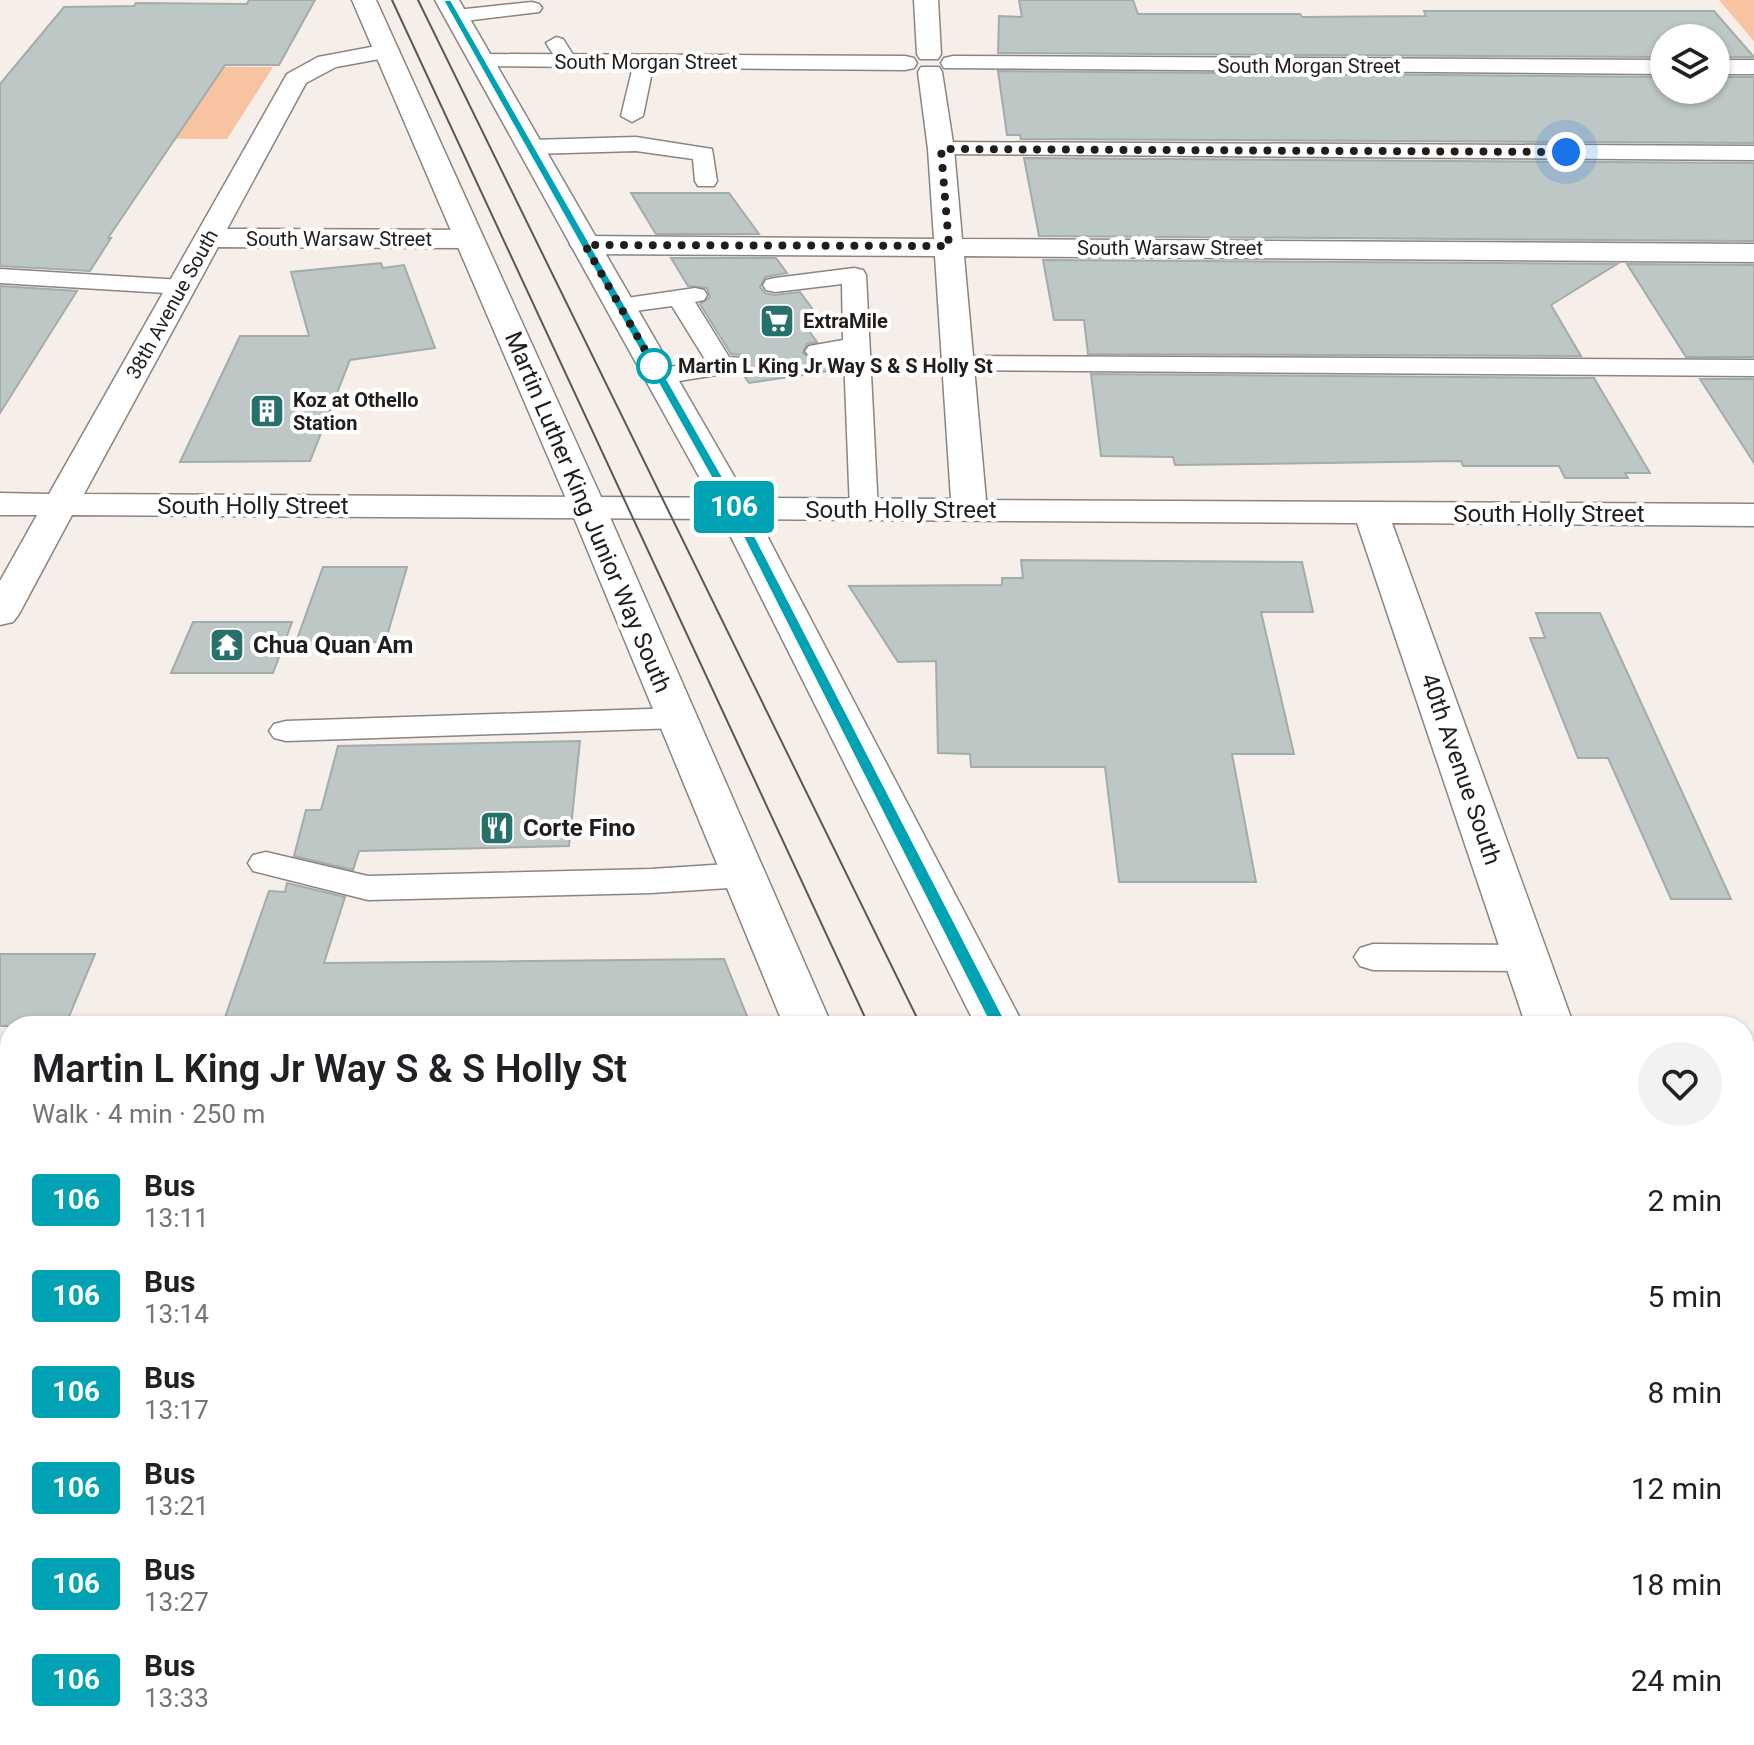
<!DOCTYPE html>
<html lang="en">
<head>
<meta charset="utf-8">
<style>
  :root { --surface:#fff; --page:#f2f2f2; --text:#202124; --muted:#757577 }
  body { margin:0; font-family:Roboto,sans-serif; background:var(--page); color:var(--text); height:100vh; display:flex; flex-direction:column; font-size:30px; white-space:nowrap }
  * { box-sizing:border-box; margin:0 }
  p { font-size:26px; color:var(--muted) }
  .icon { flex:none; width:44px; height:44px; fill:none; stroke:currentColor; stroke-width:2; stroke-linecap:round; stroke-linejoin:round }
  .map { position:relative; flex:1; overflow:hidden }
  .side { position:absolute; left:0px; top:1016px; width:1754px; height:730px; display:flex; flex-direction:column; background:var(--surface); border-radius:32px 32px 0 0; box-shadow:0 2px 6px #0004 }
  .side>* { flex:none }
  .badge { padding:0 16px; border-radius:6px; font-size:28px; line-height:52px }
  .fabs { position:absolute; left:1650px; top:24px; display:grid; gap:16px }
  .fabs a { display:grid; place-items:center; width:80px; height:80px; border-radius:50%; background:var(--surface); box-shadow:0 2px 6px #0004; font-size:40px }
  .you { position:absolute; width:40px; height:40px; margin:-20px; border:6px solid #fff; border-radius:50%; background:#1a73e8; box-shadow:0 0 0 12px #1a73e833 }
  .map>.badge { position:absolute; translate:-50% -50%; box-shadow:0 0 0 4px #fff }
  .round { display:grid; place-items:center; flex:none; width:84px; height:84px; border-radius:42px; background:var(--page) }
  .headline { display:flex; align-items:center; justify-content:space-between; height:136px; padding:0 32px }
  h1 { font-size:38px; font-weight:600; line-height:60px }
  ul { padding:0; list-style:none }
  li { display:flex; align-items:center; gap:24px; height:96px; padding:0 32px }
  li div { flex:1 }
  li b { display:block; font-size:30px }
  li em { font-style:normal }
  li .badge { min-width:88px; font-weight:700; text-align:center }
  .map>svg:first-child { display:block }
  .green { fill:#f8c3a1 }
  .building { fill:#bdc7c6; stroke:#a2acab; stroke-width:2 }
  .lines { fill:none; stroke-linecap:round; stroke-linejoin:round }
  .lane-casing { stroke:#8c8480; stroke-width:3 }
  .street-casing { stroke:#8c8480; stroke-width:3 }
  .secondary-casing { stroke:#8c8480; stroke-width:3 }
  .lane { fill:#fff; fill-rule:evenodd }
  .street { fill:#fff; fill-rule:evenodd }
  .secondary { fill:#fff; fill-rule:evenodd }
  .tram-far1 { stroke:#5b5754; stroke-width:2 }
  .tram { stroke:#5b5754; stroke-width:3 }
  .line { fill:#00a3b4; stroke:#fff; stroke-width:2 }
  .walk { stroke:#201d1b; stroke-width:8; stroke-dasharray:0 14.4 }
  .stop-dot { fill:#fff; stroke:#00a3b4; stroke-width:4 }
  .labels { text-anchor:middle; stroke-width:8; stroke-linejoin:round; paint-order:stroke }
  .far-street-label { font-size:20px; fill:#201d1b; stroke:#fff }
  .far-poi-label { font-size:20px; font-weight:bold; fill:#201d1b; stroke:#fff; text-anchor:start }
  .far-stop-label { font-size:20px; font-weight:bold; fill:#201d1b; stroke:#fff; text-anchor:start }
  .street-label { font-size:24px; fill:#201d1b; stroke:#fff }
  .poi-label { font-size:24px; font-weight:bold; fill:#201d1b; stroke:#fff; text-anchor:start }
</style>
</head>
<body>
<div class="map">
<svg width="1754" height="1745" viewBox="0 0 1754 1745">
  <rect width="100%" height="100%" fill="#f6eee9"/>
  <g class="green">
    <polygon points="1719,0 1754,0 1754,41"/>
    <polygon points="88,66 273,67 227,139 29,138"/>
  </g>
  <g class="building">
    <polygon points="249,0 315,0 279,65 225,65 108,238 111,238 90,271 0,266 0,84 64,7 134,6 136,3 247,4"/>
    <polygon points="1019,0 1133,0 1138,14 1300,14 1302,17 1426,16 1424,11 1714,11 1754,57 1716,57 1716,38 1664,38 1664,57 998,53 999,16 1022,17"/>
    <polygon points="998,71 1664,77 1664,90 1716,90 1716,77 1754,77 1754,143 1021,139 1020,135 1007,135"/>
    <polygon points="1024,158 1754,163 1754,241 1039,236"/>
    <polygon points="631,193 729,193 759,234 656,234"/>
    <polygon points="671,258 776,258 787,273 765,277 760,287 765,293 774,295 800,292 825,326 807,328 817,342 807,344 803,353 817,362 830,360 836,370 749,383 742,373 750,362 744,355 731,354 700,304 710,297 707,288 688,286"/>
    <polygon points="1043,260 1617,264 1551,305 1581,356 1088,354 1084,320 1054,320"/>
    <polygon points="381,263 383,268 404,265 435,348 350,360 310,461 180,462 240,336 309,336 291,272"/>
    <polygon points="1627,264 1754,265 1754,357 1686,357"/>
    <polygon points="0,286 77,291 0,413"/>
    <polygon points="1091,374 1594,378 1650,473 1625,473 1628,478 1565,478 1559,466 1463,466 1461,461 1175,465 1173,457 1101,456"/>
    <polygon points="1700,379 1754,379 1754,463"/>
    <polygon points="1021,560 1302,562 1313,612 1261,612 1294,754 1232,754 1256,882 1119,882 1105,767 971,767 970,754 938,753 936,661 898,662 849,586 1002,585 1002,578 1023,578"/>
    <polygon points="323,567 407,567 387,636 380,636 378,642 358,642 357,645 295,645"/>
    <polygon points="1536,613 1600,613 1731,899 1671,899 1608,758 1578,758 1530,638 1545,638"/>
    <polygon points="193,622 292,622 273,673 171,673"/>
    <polygon points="580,741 569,846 359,851 353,870 294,856 306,810 321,810 338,746"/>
    <polygon points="287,883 345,897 324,963 724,959 751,1026 222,1026 269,891 285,892"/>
    <polygon points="0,954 95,954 65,1026 0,1026"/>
  </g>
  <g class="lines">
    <g class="lane-casing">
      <g id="lane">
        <polygon points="532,2 539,4 542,8 539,12 456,22 446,16 456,10"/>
        <polygon points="556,37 563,39 577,61 574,65 560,65 546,43"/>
        <polygon points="644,56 654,62 643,116 632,122 621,116 634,62"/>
        <polygon points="636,137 712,149 717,181 714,186 698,186 695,181 693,159 636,151 531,154 520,147 531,140"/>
        <polygon points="941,142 1754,146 1754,160 933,154 930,149 933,144"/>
        <polygon points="854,268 863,270 866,275 878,511 874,517 864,520 854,517 850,511 844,355 818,359 809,356 805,351 809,346 843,340 842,284 775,292 766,290 763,285 766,280 775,278"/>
        <polygon points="0,269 182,280 191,282 194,287 191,292 182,294 0,283"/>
        <polygon points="695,288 704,290 707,295 704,300 695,302 729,357 744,358 748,364 744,370 735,372 660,384 651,382 647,376 651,370 706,361 672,306 620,313 611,311 608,306 611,301 620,299"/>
        <polygon points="958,356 1754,360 1754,376 949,370 945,364 949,358"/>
        <polygon points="678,708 690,711 694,718 690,725 678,728 286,741 274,738 269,731 274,724 286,721"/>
        <polygon points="266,852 368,876 651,869 744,863 757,867 762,875 757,883 744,887 651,893 368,900 253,871 248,863 253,855"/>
        <polygon points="1373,944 1527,945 1540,949 1546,958 1540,967 1527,971 1373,970 1360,966 1354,957 1360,948"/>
      </g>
    </g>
    <g class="street-casing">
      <g id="street">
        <polygon points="914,0 938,0 941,54 938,59 920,59 917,54"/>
        <polygon points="387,44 396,46 399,51 396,56 336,67 306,83 227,229 469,230 479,233 483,239 479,245 469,248 218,247 84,494 951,499 935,256 585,254 575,251 570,245 575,239 585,236 934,239 928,149 918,72 921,67 939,67 942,72 954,149 962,239 1754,244 1754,262 964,256 986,500 1754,504 1754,526 1392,523 1574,1026 1526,1026 1357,523 72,515 19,614 13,622 0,625 0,581 37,515 0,515 0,493 49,494 287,74 318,57"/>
        <polygon points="483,54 905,56 914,58 917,63 914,68 905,70 474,66 471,61 474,56"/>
        <polygon points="953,56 1664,60 1664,74 944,68 941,63 944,58"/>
        <rect x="1716" y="60" width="38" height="14"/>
        <polygon points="1744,1555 1754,1559 1754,1639 1744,1635"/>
      </g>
    </g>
    <g class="secondary-casing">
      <g id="secondary">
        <polygon points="352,0 376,0 606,508 832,1026 784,1026 570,508"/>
        <polygon points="435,0 459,0 753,509 1024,1026 976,1026 717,509"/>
        <polygon points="1095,1736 1160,1736 1164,1745 1099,1745"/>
        <polygon points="1331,1736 1396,1736 1400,1745 1335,1745"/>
      </g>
    </g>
    <use href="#lane" class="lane"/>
    <use href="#street" class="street"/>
    <use href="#secondary" class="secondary"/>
    <g class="tram-far1">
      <polyline points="392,0 869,1026"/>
      <polyline points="418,0 921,1026"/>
    </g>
    <g class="tram">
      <polyline points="1200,1736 1204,1745"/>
      <polyline points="1272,1736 1277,1745"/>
    </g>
  </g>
  <polygon class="line" points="443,0 451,0 741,509 1008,1026 1006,1030 994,1030 991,1026 729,509"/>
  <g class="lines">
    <polyline class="walk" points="654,366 660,376 585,245 949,246 941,149 1566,152"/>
  </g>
  <defs>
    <g id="supermarket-square" transform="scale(1.8)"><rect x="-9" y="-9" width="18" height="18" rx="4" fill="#27716c" stroke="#fff"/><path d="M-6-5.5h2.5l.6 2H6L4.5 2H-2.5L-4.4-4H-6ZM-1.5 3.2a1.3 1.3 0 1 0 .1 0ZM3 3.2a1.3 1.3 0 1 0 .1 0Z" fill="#fff"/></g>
    <g id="building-square" transform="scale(1.8)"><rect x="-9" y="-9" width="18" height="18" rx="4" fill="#27716c" stroke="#fff"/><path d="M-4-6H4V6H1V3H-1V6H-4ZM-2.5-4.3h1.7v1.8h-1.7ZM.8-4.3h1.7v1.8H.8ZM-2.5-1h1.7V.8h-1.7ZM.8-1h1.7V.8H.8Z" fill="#fff"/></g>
    <g id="temple-square" transform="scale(1.8)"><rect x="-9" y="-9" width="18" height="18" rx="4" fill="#27716c" stroke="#fff"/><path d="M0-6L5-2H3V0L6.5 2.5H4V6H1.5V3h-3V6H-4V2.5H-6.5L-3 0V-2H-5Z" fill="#fff"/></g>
    <g id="restaurant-square" transform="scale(1.8)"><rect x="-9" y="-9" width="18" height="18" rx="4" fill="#27716c" stroke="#fff"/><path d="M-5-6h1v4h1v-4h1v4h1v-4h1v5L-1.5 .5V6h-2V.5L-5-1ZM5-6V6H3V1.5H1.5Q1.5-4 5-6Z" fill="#fff"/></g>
  </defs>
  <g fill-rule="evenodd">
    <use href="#supermarket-square" x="777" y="321"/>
    <use href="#building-square" x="267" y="411"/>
    <use href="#temple-square" x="227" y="645"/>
    <use href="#restaurant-square" x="497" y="828"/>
  </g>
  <circle class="stop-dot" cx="654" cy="366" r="16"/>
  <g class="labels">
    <g class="far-street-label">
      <text x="646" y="69">South Morgan Street</text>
      <text x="1309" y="73">South Morgan Street</text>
      <text x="339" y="246">South Warsaw Street</text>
      <text x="1170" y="255">South Warsaw Street</text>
      <text transform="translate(172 304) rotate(-61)" y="7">38th Avenue South</text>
    </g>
    <g class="far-poi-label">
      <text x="803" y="328">ExtraMile</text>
      <text x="293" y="407">Koz at Othello<tspan x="293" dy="23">Station</tspan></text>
    </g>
    <g class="far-stop-label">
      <text x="678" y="373">Martin L King Jr Way S &amp; S Holly St</text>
    </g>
    <g class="street-label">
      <text x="253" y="514">South Holly Street</text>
      <text x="901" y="518">South Holly Street</text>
      <text transform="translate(588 512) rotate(67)" y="8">Martin Luther King Junior Way South</text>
      <text x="1549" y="522">South Holly Street</text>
      <text transform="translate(1461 769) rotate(71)" y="8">40th Avenue South</text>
    </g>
    <g class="poi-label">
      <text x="253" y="653">Chua Quan Am</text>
      <text x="523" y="836">Corte Fino</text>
    </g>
  </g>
</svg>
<div class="fabs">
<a><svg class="icon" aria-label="layers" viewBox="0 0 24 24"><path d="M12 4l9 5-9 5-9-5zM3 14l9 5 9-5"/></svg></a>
</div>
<div class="you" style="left:1566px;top:152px"></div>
<b class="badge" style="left:734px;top:507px;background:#00a3b4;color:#fff">106</b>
<section class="side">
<div class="headline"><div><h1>Martin L King Jr Way S &amp; S Holly St</h1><p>Walk · 4 min · 250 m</p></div><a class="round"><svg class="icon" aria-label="heart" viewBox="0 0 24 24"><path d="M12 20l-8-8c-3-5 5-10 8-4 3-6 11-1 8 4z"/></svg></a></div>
<ul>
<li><span class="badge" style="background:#00a3b4;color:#fff">106</span><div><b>Bus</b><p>13:11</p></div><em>2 min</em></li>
<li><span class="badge" style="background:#00a3b4;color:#fff">106</span><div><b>Bus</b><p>13:14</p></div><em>5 min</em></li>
<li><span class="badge" style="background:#00a3b4;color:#fff">106</span><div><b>Bus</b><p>13:17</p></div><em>8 min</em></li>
<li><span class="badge" style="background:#00a3b4;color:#fff">106</span><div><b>Bus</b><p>13:21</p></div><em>12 min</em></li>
<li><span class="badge" style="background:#00a3b4;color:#fff">106</span><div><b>Bus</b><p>13:27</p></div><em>18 min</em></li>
<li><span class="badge" style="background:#00a3b4;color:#fff">106</span><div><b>Bus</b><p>13:33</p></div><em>24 min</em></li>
</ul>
</section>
</div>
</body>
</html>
